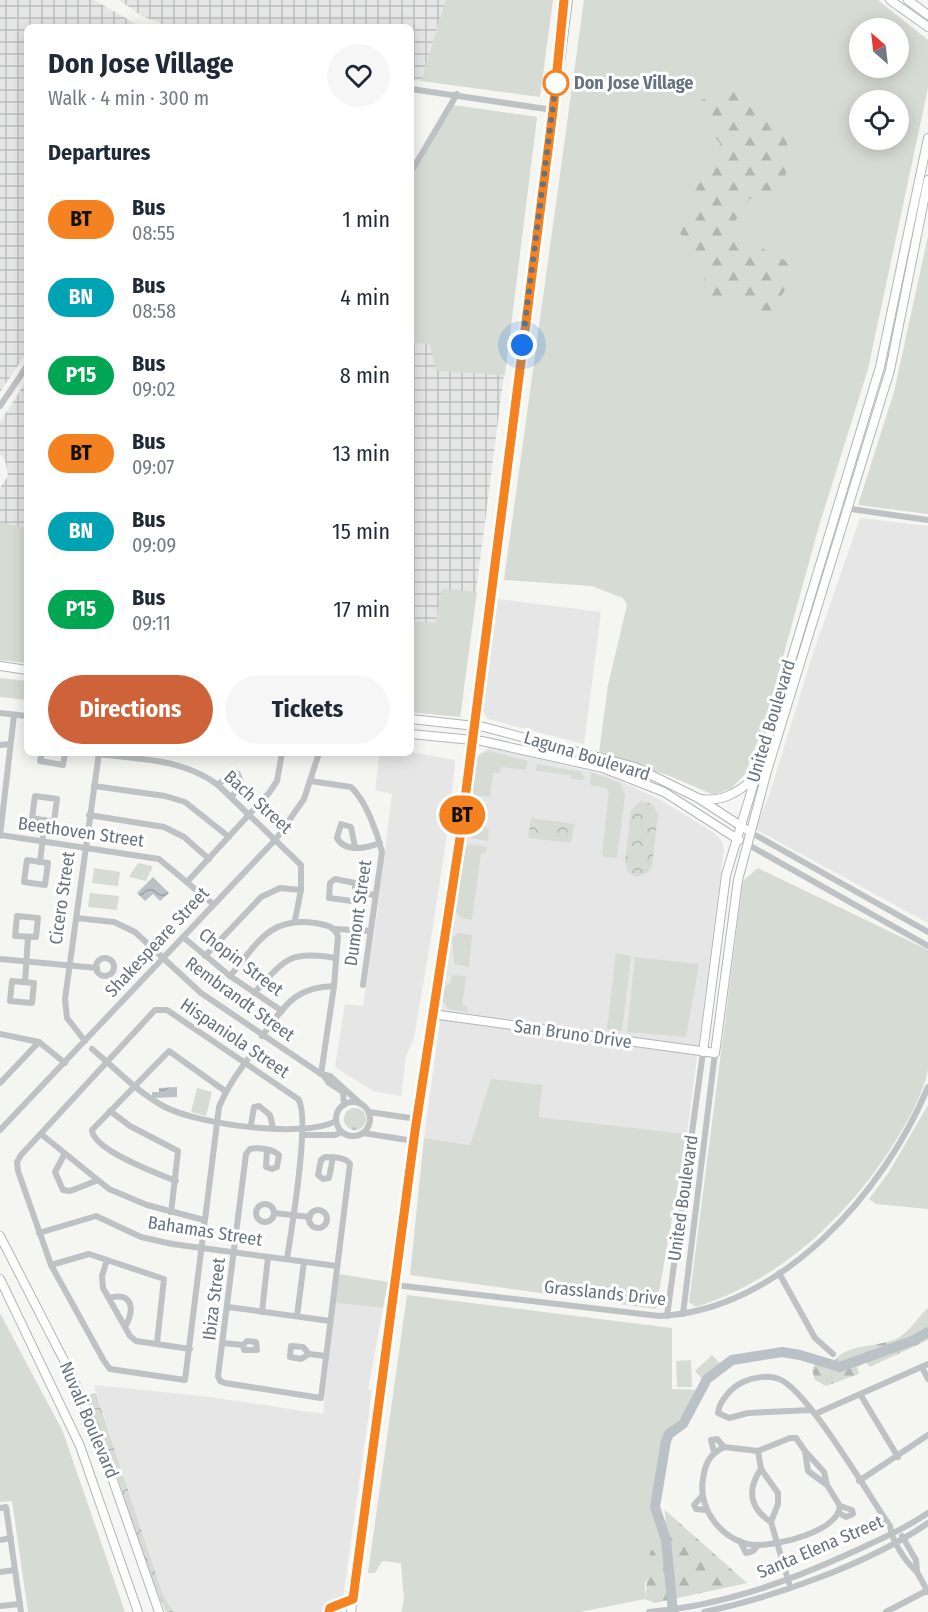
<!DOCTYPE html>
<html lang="en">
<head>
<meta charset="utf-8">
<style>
  :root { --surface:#fff; --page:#f6f6f7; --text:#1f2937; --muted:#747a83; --accent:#ce6238 }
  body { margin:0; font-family:"Fira Sans Condensed",sans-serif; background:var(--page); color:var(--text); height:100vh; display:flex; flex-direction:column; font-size:22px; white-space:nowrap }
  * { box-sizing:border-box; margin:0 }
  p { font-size:20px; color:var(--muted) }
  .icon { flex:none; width:33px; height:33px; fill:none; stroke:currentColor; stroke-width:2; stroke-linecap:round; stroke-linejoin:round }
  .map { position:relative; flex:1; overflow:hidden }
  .sheet { position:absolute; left:24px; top:24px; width:390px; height:732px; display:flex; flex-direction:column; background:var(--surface); border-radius:9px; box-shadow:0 3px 15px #0003 }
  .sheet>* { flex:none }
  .badge { padding:0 12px; border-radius:20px; font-size:21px; line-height:39px }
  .needle { width:39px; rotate:332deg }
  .buttons { position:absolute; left:849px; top:18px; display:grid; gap:12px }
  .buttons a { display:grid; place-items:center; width:60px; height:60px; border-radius:50%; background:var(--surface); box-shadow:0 3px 15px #0003; font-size:30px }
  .you { position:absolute; width:30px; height:30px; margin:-15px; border:4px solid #fff; border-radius:50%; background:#1a73e8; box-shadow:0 0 0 9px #1a73e833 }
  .map>.badge { position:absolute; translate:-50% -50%; box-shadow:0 0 0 3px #fff }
  h2 { padding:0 24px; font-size:22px; line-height:54px }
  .round { display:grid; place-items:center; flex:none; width:63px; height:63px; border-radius:32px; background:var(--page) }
  .overview { display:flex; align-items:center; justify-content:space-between; height:102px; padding:0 24px }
  h1 { font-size:28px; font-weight:700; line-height:45px }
  .action { display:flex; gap:12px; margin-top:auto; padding:12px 24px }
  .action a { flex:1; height:69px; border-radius:36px; background:var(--accent); color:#fff; font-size:24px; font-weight:700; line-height:69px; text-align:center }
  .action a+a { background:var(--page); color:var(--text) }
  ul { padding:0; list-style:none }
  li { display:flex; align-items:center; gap:18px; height:78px; padding:0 24px }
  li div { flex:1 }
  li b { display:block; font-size:22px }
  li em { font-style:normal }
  li .badge { min-width:66px; font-weight:700; text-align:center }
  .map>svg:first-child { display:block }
  .built { fill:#e5e6e5 }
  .industrial { fill:url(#industrial-grid) }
  .grass { fill:#d6dbd3; fill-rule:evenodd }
  .forest { fill:url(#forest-firs) }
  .park { fill:url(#park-crowns) }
  .water { fill:url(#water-waves) }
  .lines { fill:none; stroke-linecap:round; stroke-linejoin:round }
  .river { stroke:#bac2c7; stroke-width:10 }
  .major-casing { stroke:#b2b6b9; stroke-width:10 }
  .minor { stroke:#bec2c5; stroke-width:6 }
  .major { stroke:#fff; stroke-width:8 }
  .line-casing { stroke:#fff; stroke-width:14 }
  .line { stroke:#f58220; stroke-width:9 }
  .walk { stroke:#67747f; stroke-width:6; stroke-dasharray:0 10.8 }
  .stop-dot { fill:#fff; stroke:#f58220; stroke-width:3 }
  .labels { text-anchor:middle; stroke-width:6; stroke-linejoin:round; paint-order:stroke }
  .stop-label { font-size:18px; font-weight:bold; fill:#67747f; stroke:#fff; text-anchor:start }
  .street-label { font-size:18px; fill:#67747f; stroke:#fff }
</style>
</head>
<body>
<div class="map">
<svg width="928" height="1612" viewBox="0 0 928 1612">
  <defs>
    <pattern id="industrial-grid" width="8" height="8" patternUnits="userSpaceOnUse" patternTransform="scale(1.5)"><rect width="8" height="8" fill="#e5e6e5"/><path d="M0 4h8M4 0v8" fill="none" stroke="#bdbfbf"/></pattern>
    <pattern id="forest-firs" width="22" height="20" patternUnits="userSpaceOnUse" patternTransform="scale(1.5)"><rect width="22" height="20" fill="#d6dbd3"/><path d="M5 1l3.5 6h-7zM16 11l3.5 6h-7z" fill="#b1b6b0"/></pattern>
    <pattern id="park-crowns" width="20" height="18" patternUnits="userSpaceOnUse" patternTransform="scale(1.5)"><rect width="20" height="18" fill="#d6dbd3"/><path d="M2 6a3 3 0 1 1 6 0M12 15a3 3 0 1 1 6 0" fill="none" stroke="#b1b6b0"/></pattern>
    <pattern id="water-waves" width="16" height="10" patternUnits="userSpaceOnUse" patternTransform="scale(1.5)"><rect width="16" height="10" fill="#bac2c7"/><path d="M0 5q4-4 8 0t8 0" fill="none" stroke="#9ba2a7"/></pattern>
  </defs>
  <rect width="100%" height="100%" fill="#f5f5f2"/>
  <g class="built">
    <polygon points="860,518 928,526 928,923 755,829 769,796 810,663"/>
    <polygon points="498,599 601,612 584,744 488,719 483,711"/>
    <polygon points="489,747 609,776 659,799 716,834 722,842 724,849 687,1134 539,1117 491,1080 470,1145 424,1138 476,757"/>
    <polygon points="411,752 455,760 450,815 433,926 414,1037 406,1057 401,1096 373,1091 335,1067 345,1004 363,1006 377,915 392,794 375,790 380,753"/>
    <polygon points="335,1303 383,1308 368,1390 372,1390 341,1612 173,1612 162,1592 94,1385 210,1397 323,1414"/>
  </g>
  <g class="industrial">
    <polygon points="0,0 94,0 141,27 27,27 27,352 0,392"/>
    <polygon points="119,0 446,0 421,81 411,80 411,27 169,27 142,16"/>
    <polygon points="452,105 537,117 460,717 411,712 411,179"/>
    <polygon points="27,380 27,663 0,660 0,488 8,476 5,460 0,454 0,422"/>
  </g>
  <g class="grass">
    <polygon points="446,0 553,0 540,97 421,81"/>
    <path d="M 584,0 L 878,0 L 928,40 L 928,88 L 868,369 L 819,526 L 765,722 L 745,774 L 732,788 L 714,795 L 667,775 L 599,753 L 608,685 L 627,605 L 623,598 L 592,586 L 504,580 ZM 860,28 L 898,28 L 898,68 L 860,68 ZM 860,100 L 898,100 L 898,140 L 860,140 Z"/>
    <polygon points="452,105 537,117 505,375 436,371 430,344 411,343 411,179"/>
    <polygon points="928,236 928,514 858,505 894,392"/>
    <polygon points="0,523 27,528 27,663 0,660"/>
    <polygon points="442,589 477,592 460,717 411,712 411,621 435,623"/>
    <polygon points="0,678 27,681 27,700 0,697"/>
    <polygon points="488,751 528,761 526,770 501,767 500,773 493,773 490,797 472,795 478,756"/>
    <polygon points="537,764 581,772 584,777 583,780 571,779 571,775 536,771"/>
    <polygon points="591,772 620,783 625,795 617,858 604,857 602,853 609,793 607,788 590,785"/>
    <polygon points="471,804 488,806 486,828 489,829 488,841 471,838 467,831"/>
    <polygon points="470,844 487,847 486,853 481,853 472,920 461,918 455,911 464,849"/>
    <polygon points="94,868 120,872 118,886 92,883"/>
    <path d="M 758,868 L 928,950 C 928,978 928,1005 928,1033 C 928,1044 928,1058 928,1070 C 923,1094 909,1119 896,1140 C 850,1215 781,1280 696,1307 L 689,1302 L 743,881 Z"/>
    <polygon points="90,893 119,896 117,910 88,907"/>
    <polygon points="459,933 472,935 469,967 454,964 452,937"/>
    <polygon points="616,953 631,956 622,1031 607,1029"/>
    <polygon points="635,957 699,964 686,1037 627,1032"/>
    <polygon points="452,975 466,976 462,1005 468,1007 467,1012 448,1009 443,1001 445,986 451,983"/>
    <polygon points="491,1079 542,1085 539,1117 687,1134 656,1309 410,1275 424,1138 470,1145"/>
    <polygon points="197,1088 212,1092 206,1116 191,1112"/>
    <polygon points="928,1105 928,1209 876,1204 869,1199 889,1172"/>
    <polygon points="339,1274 388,1282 383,1308 335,1303"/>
    <polygon points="407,1295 672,1328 672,1389 698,1390 666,1441 655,1507 666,1540 645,1583 645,1599 580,1612 401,1612 404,1600 401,1563 382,1561 375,1573 368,1573"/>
    <polygon points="0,1313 63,1432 125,1612 28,1612 12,1501 0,1502"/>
    <polygon points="712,1355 720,1363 703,1380 695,1371"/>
    <polygon points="691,1360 692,1387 677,1387 676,1361"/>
  </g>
  <g class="forest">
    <path d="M 726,93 C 731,93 739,91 744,93 C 755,96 775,112 780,122 C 792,142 793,186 767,197 C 762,199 754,198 749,199 L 732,226 L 736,234 L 788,262 L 792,278 L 766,322 L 750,317 L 733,300 L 719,317 L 705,302 L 704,274 L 688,251 L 680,232 L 696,183 L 717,162 L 720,143 L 691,107 L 709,95 Z"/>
    <circle cx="355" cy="1119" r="11"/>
    <path d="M 928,1308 L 928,1340 L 870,1367 L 866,1362 L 857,1367 L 859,1374 L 826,1386 L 815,1380 L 812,1370 L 815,1364 L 834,1362 C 844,1343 879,1348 898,1338 C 911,1330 917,1318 928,1308 Z"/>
    <polygon points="665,1510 747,1583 655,1603 645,1599 650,1552 666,1540"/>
  </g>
  <g class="park">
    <polygon points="641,801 653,804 658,814 652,866 647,873 636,877 628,872 625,862 631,810"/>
    <polygon points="531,818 574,824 571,843 528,838"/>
    <polygon points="138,863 153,866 146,881 129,877"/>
    <polygon points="96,1393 162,1592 173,1612 166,1612 145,1562 113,1463 85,1395"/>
  </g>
  <g class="water">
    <polygon points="153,877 169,893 160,901 153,894 145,901 137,893"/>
    <polygon points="177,1087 177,1097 152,1098 152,1092 159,1092 159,1088"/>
  </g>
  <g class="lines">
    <polyline class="river" points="673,1612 666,1540 655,1507 666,1441 669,1434 683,1424 707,1379 732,1360 782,1352 800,1355 840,1367 912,1341 928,1332"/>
    <g class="major-casing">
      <g id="major">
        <polyline points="890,0 928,27"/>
        <polyline points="908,0 928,15"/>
        <polyline points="0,666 27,670"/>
        <polyline points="411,719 484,727 635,767 698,798 750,832"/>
        <polyline points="411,734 482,741 603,768 664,792 739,840"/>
        <path d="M 701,799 C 722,802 737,793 752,780"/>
        <polyline points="432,1014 715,1053 738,880 767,771 890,370 928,180"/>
        <polyline points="703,1052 726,875 880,367 928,138"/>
        <polyline points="0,1236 71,1374 95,1429 159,1612"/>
        <polyline points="0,1279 80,1446 138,1612"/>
        <polyline points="351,1612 417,1119 460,838 568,0"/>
      </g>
    </g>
    <g class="minor">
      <polyline points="411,89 553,110"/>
      <polyline points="411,172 457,94"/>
      <polyline points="0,406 27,366"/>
      <polyline points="837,507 928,520"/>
      <polyline points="0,713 27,716"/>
      <polyline points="0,745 10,744"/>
      <polyline points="42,753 40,761 63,765 65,753"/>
      <path d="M 98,754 C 140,759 183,759 218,785 L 301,865 L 301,890 L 295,920"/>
      <path d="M 310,781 L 351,787 C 366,801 377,832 382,852 L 363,985"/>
      <polyline points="218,785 231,773 238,774 242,785 231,797"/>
      <polyline points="94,786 165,796 185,802 229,837"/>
      <polygon points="35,796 57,799 54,822 32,818"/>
      <polyline points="89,815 164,827 184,837 209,859"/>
      <polyline points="750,832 928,932"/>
      <polyline points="0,835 159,859 213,904"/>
      <polyline points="0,836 14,715"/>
      <polyline points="747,844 928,946"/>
      <path d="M 355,847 L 351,827 L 341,824 L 337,838 C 345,853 367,848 380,843"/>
      <polygon points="27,860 48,863 45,885 24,882"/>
      <polyline points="40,862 45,820"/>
      <polygon points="335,879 355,883 355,898 352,901 329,898 330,883"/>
      <polyline points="187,882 269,793 277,781 282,753"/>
      <polyline points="356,892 374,895"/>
      <polygon points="17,916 38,918 36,937 15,936"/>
      <polyline points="76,918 114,922 135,932 201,993 321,1074 330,1076 361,1104"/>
      <polyline points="335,929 370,931"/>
      <polyline points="183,937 230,976 282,1011"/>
      <polyline points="205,956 261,897 280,888 301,890"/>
      <circle cx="105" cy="967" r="9"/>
      <polyline points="0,959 97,968"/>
      <path d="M 230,976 C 257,945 268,916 315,923 C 325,925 333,925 338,936 L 334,986 L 321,1074"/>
      <polygon points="12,981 34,983 32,1003 10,1001"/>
      <polyline points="25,982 28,937"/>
      <path d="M 254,993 C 285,960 288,950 335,958"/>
      <polyline points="0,1034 39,1042 65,1063"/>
      <path d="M 262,1036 C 285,1006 294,987 334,986"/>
      <polyline points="85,1041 67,1018 65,999 99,753"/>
      <path d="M 256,1048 C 242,1067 228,1085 219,1107 L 185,1380 L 110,1369 L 104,1361 L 51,1265 L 18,1171 L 17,1162 L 21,1155 L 155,1010 L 167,1010 L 298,1099 C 311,1115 291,1233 287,1259"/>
      <path d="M 92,1049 C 116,1069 137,1092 165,1107 C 197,1124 304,1139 336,1121"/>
      <polyline points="324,1076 329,1083 343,1092 344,1105"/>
      <polyline points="0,1083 39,1042"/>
      <circle cx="353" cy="1119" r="17"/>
      <polyline points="110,1111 130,1126 178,1151 171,1213"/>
      <polyline points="369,1112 417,1119"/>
      <polyline points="251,1125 254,1107 259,1106 270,1115 273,1128"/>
      <polyline points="0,1130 276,839 304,799 319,753"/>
      <polyline points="363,1133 414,1141"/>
      <polyline points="41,1134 109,1189 147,1205 204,1220"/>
      <polyline points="302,1135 335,1135 342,1132"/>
      <path d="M 267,1150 L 266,1167 L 272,1169 L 277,1167 L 279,1155 C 272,1149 259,1147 250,1149 L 246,1154 L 218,1376 L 220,1381 L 225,1383 L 321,1398 L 350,1164 C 346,1157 333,1157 325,1157 L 321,1160 L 318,1175 L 323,1179 L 329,1178 L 333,1157"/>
      <polyline points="64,1155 55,1172 63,1190 70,1191 96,1181"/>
      <path d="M 176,1181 C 158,1174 93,1150 92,1130 L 169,1051 L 225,1091"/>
      <circle cx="265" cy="1213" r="9"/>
      <circle cx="318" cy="1219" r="9"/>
      <polyline points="274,1213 310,1217"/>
      <polyline points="39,1233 96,1216 141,1237 172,1244 337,1266"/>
      <polyline points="107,1260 102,1276 103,1288 130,1336 136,1341 190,1349"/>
      <polyline points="51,1265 89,1254 164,1279 157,1343"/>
      <polyline points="779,1273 815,1338 833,1354"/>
      <path d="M 395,1285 L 659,1316 C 781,1311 885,1191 928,1087"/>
      <path d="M 109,1298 C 133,1291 135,1310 125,1327"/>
      <polyline points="228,1307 330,1321"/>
      <polyline points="262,1312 268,1257"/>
      <polyline points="683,1314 715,1053"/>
      <polyline points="297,1316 304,1262"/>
      <polyline points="667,1316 703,1052"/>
      <polygon points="247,1341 256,1342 257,1350 244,1350 243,1345"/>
      <polyline points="223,1343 243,1345"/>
      <polygon points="291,1346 303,1347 309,1354 301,1359 290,1357"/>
      <polyline points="309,1354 326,1356"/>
      <polyline points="922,1367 928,1379"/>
      <polyline points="860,1394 898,1457"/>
      <path d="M 811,1410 L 748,1413 L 729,1418 L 718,1413 C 719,1401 732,1387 743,1382 C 754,1377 768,1375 779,1379 C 808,1390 869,1496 890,1526 C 892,1542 906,1562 917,1572"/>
      <polyline points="815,1414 928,1364"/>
      <path d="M 790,1438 L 796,1438 L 805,1451 L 808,1471 L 827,1485 L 840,1506 C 837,1532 779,1545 758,1545 C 725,1545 697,1510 703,1479 C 705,1463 710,1454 724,1447 L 758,1451 Z"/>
      <polyline points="758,1451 761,1469"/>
      <polyline points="805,1451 824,1472 827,1485"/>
      <polyline points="714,1452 711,1440 717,1439 724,1447"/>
      <polyline points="859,1481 928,1435"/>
      <polyline points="702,1496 694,1505 696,1509 706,1510"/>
      <polyline points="0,1508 6,1507 21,1612"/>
      <polyline points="839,1513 846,1517 853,1514 852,1510 840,1506"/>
      <path d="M 771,1522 C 749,1508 747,1489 761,1469 L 778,1493 L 778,1504 L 771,1522 L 789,1583"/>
      <polyline points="902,1536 916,1560 917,1572 928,1592"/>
      <polyline points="0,1540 11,1538"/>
      <polyline points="740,1541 746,1553 753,1551 758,1545"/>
      <polyline points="0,1572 15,1570"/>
      <polyline points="0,1606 20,1604"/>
      <path d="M 649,1612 C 719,1606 782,1584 846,1555 C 874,1542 903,1530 928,1513"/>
      <path d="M 704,1612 C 775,1597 868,1564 928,1523"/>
      <polyline points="886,1612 928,1590"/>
    </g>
    <use href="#major" class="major"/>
  </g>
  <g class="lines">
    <g class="line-casing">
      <polyline id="line" points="329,1612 330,1608 353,1599 415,1131 460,838 553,111 564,0"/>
    </g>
    <use href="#line" class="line"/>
    <polyline class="walk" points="522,345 556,83"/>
  </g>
  <circle class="stop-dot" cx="556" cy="83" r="12"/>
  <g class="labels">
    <g class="stop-label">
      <text x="574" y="89">Don Jose Village</text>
    </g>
    <g class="street-label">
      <text transform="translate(771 721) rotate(-73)" y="6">United Boulevard</text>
      <text transform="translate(587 756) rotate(17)" y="6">Laguna Boulevard</text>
      <text transform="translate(258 802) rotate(42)" y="6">Bach Street</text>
      <text transform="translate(81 832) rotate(8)" y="6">Beethoven Street</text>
      <text transform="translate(62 898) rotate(-82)" y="6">Cicero Street</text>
      <text transform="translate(358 913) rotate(-82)" y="6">Dumont Street</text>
      <text transform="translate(157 942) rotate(-47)" y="6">Shakespeare Street</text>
      <text transform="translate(241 962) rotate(37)" y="6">Chopin Street</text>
      <text transform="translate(240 999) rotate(36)" y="6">Rembrandt Street</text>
      <text transform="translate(573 1034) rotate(8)" y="6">San Bruno Drive</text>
      <text transform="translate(235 1038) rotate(34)" y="6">Hispaniola Street</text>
      <text transform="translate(683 1198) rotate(-82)" y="6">United Boulevard</text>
      <text transform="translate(205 1231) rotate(9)" y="6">Bahamas Street</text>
      <text transform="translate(605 1293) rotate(6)" y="6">Grasslands Drive</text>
      <text transform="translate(214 1299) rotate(-83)" y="6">Ibiza Street</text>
      <text transform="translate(89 1420) rotate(67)" y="6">Nuvali Boulevard</text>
      <text transform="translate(820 1547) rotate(-23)" y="6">Santa Elena Street</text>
    </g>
  </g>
</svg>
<div class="buttons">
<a><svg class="needle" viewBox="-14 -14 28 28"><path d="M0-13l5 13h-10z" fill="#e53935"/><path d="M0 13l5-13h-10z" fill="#747a83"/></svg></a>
<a><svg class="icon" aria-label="locate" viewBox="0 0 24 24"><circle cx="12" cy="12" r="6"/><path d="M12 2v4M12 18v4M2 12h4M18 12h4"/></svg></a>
</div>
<div class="you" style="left:522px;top:345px"></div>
<b class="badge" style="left:462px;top:815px;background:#f58220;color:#111">BT</b>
<section class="sheet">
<div class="overview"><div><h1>Don Jose Village</h1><p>Walk · 4 min · 300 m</p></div><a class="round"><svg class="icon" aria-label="heart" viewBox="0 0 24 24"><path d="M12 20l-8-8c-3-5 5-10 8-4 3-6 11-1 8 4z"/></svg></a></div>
<h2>Departures</h2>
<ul>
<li><span class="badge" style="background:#f58220;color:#111">BT</span><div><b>Bus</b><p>08:55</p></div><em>1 min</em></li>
<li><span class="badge" style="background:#00a3b4;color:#fff">BN</span><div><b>Bus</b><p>08:58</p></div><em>4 min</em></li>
<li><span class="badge" style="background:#00a651;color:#fff">P15</span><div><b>Bus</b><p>09:02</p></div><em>8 min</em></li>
<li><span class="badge" style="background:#f58220;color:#111">BT</span><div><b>Bus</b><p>09:07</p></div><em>13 min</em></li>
<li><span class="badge" style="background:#00a3b4;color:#fff">BN</span><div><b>Bus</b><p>09:09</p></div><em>15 min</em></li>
<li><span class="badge" style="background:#00a651;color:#fff">P15</span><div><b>Bus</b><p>09:11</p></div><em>17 min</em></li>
</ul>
<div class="action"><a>Directions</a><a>Tickets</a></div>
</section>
</div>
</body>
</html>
